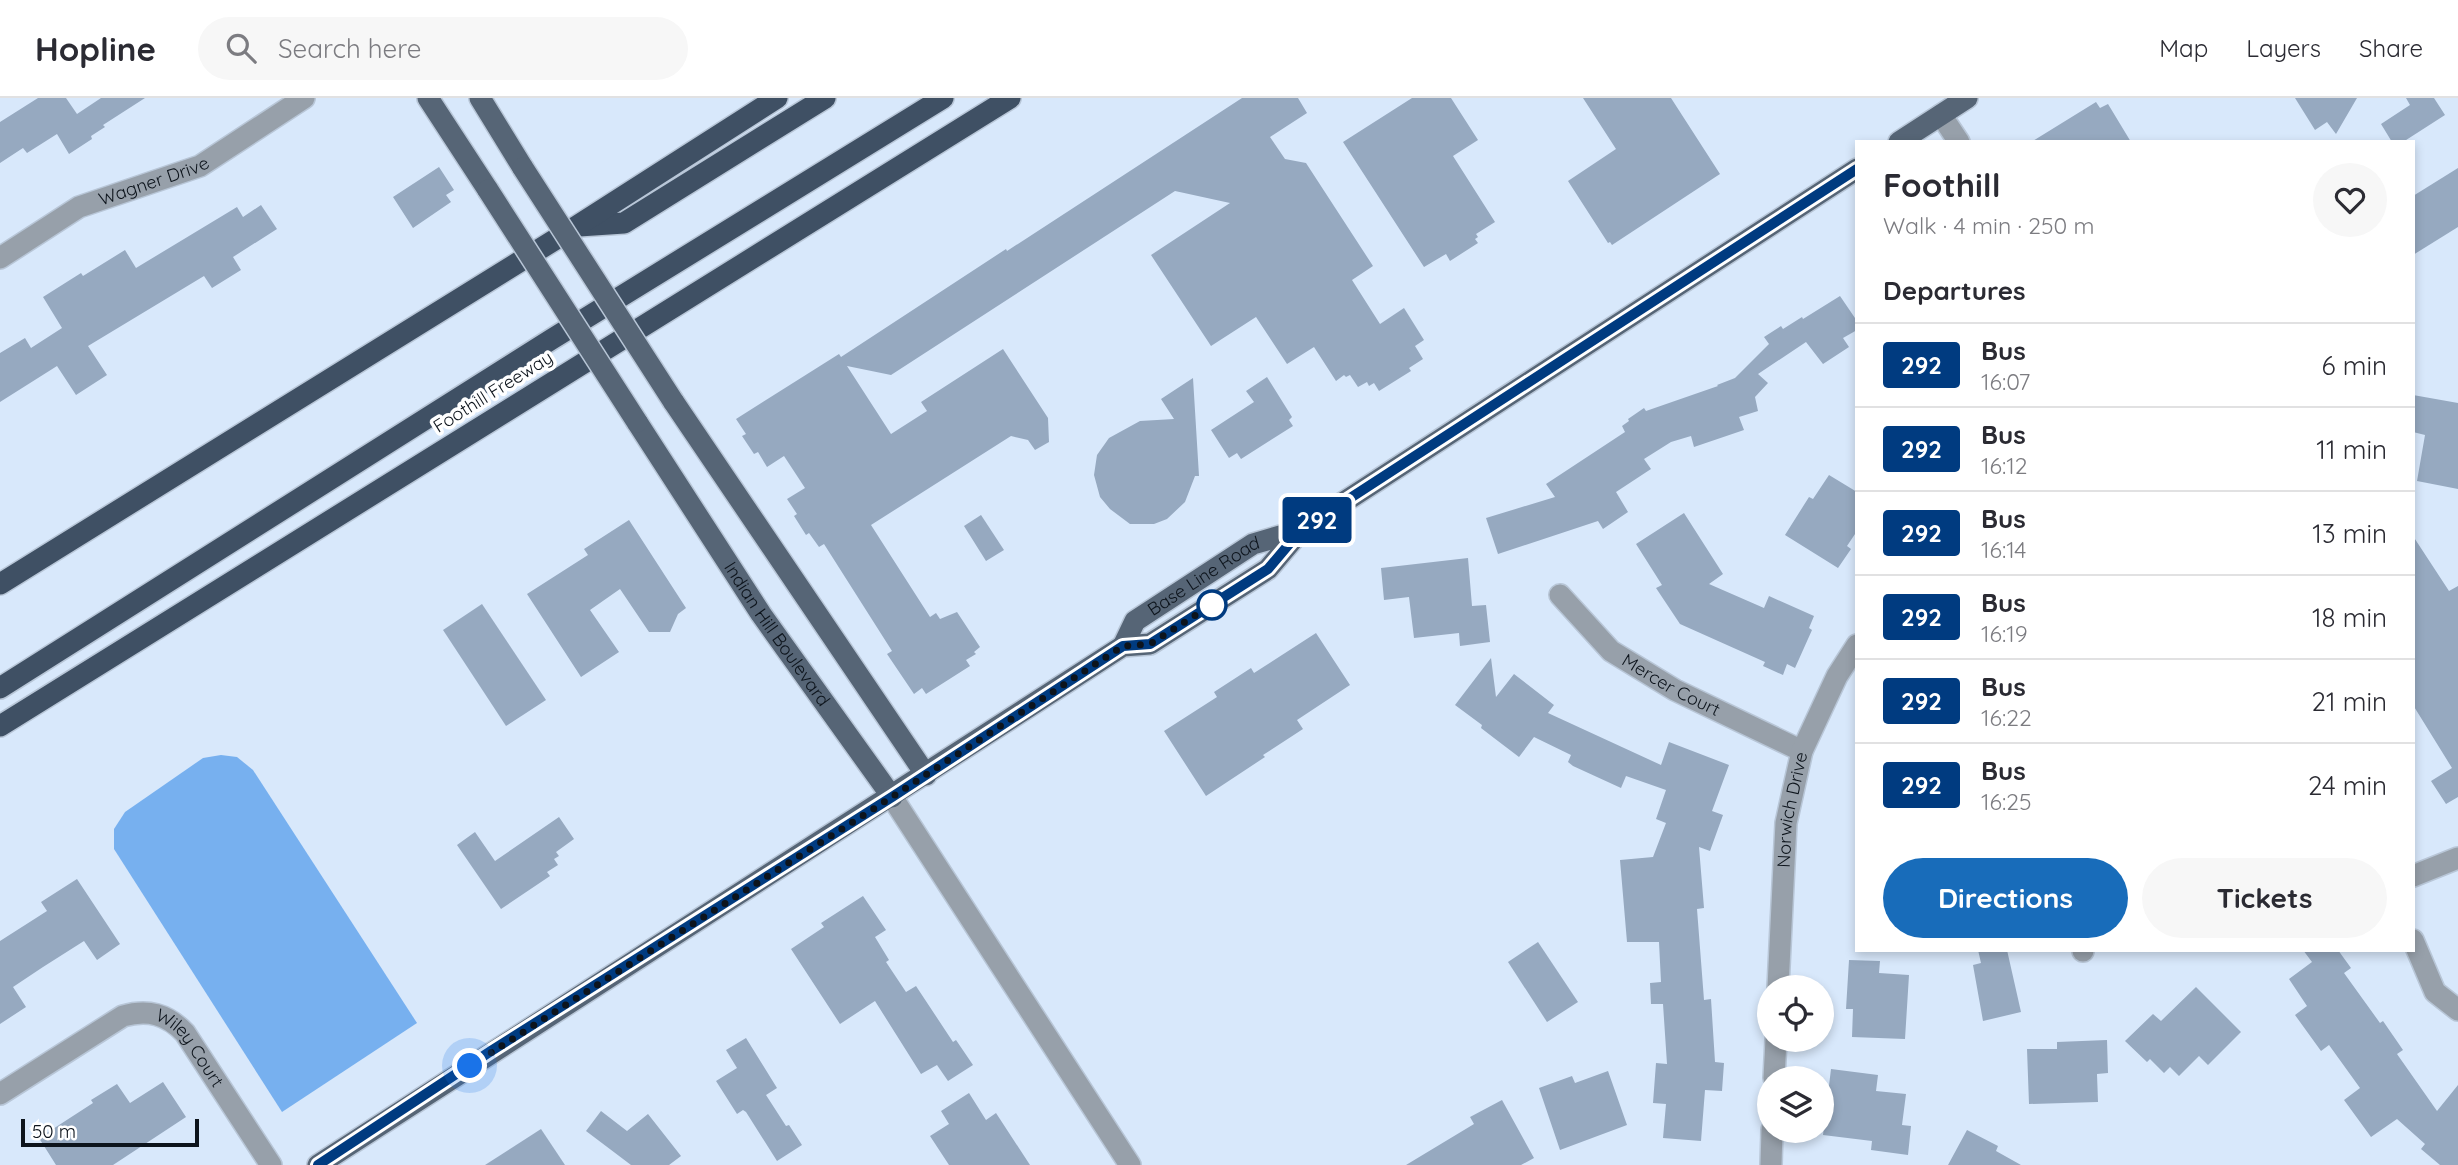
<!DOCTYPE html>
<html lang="en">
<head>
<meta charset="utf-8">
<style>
  :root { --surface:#fff; --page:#f7f7f7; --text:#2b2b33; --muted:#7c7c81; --line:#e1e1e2; --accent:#186cba }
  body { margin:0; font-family:Quicksand,sans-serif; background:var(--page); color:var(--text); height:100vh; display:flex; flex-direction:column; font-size:26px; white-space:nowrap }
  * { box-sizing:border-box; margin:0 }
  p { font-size:23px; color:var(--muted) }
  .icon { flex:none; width:38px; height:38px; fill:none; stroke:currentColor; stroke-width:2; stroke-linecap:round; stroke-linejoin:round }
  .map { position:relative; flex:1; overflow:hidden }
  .sheet { position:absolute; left:1855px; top:42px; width:560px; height:812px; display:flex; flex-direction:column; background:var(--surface); border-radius:0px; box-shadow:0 4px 10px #0003 }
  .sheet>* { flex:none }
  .badge { padding:0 14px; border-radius:5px; font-size:24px; line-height:46px }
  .tools { position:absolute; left:1757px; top:877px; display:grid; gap:14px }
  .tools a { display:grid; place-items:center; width:77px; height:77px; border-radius:50%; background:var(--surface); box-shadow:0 4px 10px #0003; font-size:35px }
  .scale { position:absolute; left:21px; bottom:18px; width:178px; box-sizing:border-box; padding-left:7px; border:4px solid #0d141c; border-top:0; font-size:19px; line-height:24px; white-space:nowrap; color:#0d141c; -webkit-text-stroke:5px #fff; paint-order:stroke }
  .you { position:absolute; width:35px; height:35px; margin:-18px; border:5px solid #fff; border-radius:50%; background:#1a73e8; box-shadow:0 0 0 10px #1a73e833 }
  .map>.badge { position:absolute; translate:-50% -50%; box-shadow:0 0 0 4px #fff }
  h2 { padding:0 28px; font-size:26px; line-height:63px }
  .round { display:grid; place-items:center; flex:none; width:74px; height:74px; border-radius:37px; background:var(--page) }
  .headline { display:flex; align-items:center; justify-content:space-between; height:119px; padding:0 28px }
  h1 { font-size:33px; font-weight:700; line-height:52px }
  .primary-button { display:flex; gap:14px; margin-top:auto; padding:14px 28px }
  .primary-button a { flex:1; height:80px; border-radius:42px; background:var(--accent); color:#fff; font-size:28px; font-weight:700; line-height:80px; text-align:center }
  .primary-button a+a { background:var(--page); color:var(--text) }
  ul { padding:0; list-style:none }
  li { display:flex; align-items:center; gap:21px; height:84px; padding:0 28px; border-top:2px solid var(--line) }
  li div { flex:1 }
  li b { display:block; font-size:26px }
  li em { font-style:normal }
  li .badge { min-width:77px; font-weight:700; text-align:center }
  header { display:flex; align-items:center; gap:42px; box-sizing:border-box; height:98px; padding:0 35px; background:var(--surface); border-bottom:2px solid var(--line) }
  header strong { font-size:33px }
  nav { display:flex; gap:38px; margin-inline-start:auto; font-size:24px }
  .search { width:490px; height:63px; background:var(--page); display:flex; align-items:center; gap:18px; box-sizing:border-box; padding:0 24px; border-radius:38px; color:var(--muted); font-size:26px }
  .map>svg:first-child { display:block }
  .water { fill:#77b0ef }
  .building { fill:#96a9c0 }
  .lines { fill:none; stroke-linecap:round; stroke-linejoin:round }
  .minor-casing { stroke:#b8c6d7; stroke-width:24 }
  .tertiary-casing { stroke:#b8c6d7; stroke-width:24 }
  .primary-casing { stroke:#b8c6d7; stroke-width:24 }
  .motorway-casing { stroke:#b8c6d7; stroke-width:24 }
  .minor { stroke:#97a0aa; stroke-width:21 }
  .tertiary { stroke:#97a0aa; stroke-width:21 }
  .primary { stroke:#566576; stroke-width:21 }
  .motorway { stroke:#3f5064; stroke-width:21 }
  .primary-bridge-casing { stroke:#b8c6d7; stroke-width:24; stroke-linecap:butt }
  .primary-bridge { stroke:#566576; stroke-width:21 }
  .line-casing { stroke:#fff; stroke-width:16 }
  .line { stroke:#003b80; stroke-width:10 }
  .walk { stroke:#0d141c; stroke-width:7; stroke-dasharray:0 12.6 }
  .stop-dot { fill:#fff; stroke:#003b80; stroke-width:3.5 }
  .labels { text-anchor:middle; stroke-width:7; stroke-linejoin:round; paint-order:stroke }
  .street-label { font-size:18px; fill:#0d141c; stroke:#fff }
</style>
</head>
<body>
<header>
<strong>Hopline</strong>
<div class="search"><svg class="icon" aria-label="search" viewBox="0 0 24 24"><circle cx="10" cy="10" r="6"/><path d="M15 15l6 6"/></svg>Search here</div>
<nav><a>Map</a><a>Layers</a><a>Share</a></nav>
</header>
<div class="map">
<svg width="2458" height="1067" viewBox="0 0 2458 1067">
  <rect width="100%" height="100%" fill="#d8e8fb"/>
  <polygon class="water" points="221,657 237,659 253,672 417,925 282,1014 114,751 114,731 125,714 203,660"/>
  <g class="building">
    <polygon points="38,0 66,0 77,16 101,0 145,0 103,27 105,29 91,38 92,41 69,56 57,36 27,55 23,50 0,65 0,24"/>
    <polygon points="1242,0 1298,0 1307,15 1270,39 1285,61 1306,65 1373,168 1352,182 1380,226 1404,210 1424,242 1415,248 1423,261 1409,270 1411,273 1379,293 1374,285 1369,288 1367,284 1358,289 1350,277 1346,279 1344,277 1336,283 1314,249 1287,266 1256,219 1211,248 1151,157 1230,105 1175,93 891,277 847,268 891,336 927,313 921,304 1003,251 1048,320 1049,344 1035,352 1028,342 1011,338 871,427 930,519 936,515 940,521 957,514 980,549 974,554 976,556 966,562 970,568 926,596 922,590 914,596 887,556 892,553 824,446 819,449 809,435 806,437 794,418 797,416 787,401 805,390 784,358 767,369 758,354 754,356 742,338 746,336 736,321 839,256 841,259 1006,151 1007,153"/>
    <polygon points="1412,0 1451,0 1478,42 1453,58 1495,124 1476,136 1478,139 1475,141 1478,145 1450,163 1446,156 1424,169 1343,44"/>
    <polygon points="1583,0 1671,0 1720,76 1612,147 1610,144 1608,145 1568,83 1616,51"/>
    <polygon points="2295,0 2357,0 2336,36 2327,24 2315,32"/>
    <polygon points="2406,0 2434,0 2445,17 2403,44 2392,44 2381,26 2410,7"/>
    <polygon points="2096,4 2100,10 2108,6 2131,44 2031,44"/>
    <polygon points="439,69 454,92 446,97 451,104 413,130 393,99"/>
    <polygon points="2458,70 2458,129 2413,157 2413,98"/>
    <polygon points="261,107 277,131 233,159 241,172 212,190 204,178 88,248 107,277 76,297 57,268 0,304 0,255 25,240 31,250 62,230 43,199 81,175 83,178 125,152 136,170 237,109 243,119"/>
    <polygon points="1840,198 1857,223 1857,232 1843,240 1849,249 1823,266 1806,244 1758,276 1768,285 1755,299 1758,313 1739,319 1744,332 1694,349 1691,338 1671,344 1644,361 1651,371 1616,394 1628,414 1603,431 1598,423 1498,456 1486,420 1555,399 1546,386 1625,334 1622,328 1629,323 1628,321 1644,310 1646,313 1718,288 1717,287 1735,280 1769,246 1764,239 1781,228 1783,231 1802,219 1803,221"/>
    <polygon points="1267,279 1292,319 1289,322 1293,328 1241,361 1237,355 1229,360 1211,332 1254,304 1246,293"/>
    <polygon points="1193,280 1199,378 1195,378 1185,404 1167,421 1154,426 1130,426 1110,411 1100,399 1094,377 1097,357 1109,340 1140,323 1174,321 1161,301"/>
    <polygon points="2413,297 2458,305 2458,391 2417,383 2425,337 2413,334"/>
    <polygon points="1829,377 1857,394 1857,433 1847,448 1851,451 1838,470 1785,437 1809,399 1813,401"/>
    <polygon points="1684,415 1723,476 1709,486 1764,510 1769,498 1814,518 1809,530 1812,532 1795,570 1787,566 1783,577 1763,568 1765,564 1680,526 1656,490 1662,487 1636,446"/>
    <polygon points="981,417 1004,452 986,463 964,428"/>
    <polygon points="629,422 686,510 678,516 670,534 649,534 620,491 590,512 619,554 581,579 527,496 588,457 584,451"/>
    <polygon points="2413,438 2449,493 2458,488 2458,699 2446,706 2431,683 2452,670 2413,607"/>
    <polygon points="1468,460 1472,508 1486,507 1490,544 1460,548 1459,535 1414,540 1409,499 1384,502 1381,470"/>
    <polygon points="482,506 546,602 506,628 443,532"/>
    <polygon points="1316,535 1350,587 1297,622 1303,631 1263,657 1265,659 1206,698 1164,633 1217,599 1214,594 1251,570 1254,575"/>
    <polygon points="1491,560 1496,599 1514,576 1554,607 1548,615 1661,667 1669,644 1729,667 1712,713 1723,717 1710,753 1699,749 1704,810 1697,811 1704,902 1711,901 1715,964 1724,965 1722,993 1705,992 1701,1043 1663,1040 1666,1006 1653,1005 1656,965 1667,966 1663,906 1651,906 1650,885 1661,884 1659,844 1627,844 1620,762 1653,759 1666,725 1656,721 1666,692 1626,678 1621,690 1573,668 1568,664 1571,657 1534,639 1519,659 1494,640 1481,630 1482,627 1455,607"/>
    <polygon points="559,719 574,741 556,754 559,758 554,761 558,767 547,774 550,778 501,811 457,747 475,734 495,763"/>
    <polygon points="77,781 120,846 97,862 84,843 43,869 13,889 26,909 0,926 0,843 47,813 41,804"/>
    <polygon points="863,798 886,832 875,839 889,862 886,864 906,894 916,888 953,944 956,942 973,967 948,983 937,967 921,976 875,903 840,926 791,851 824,829 821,825"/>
    <polygon points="1538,844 1578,904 1547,924 1508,864"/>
    <polygon points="1978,852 2007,852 2021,914 1983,923 1973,867 1981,865"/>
    <polygon points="2303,852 2338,852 2351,870 2344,875 2380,925 2383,923 2403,952 2397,956 2437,1013 2458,987 2458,1067 2440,1067 2421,1051 2425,1046 2397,1021 2371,1039 2344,1002 2360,990 2329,947 2321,953 2295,917 2307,908 2289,881 2312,864"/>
    <polygon points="1849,862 1880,863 1879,875 1909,877 1905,941 1852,939 1853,911 1846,911"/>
    <polygon points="2196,889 2241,934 2208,967 2199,958 2179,978 2170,969 2164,975 2150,961 2147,964 2125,943 2153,916 2161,923"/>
    <polygon points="746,940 777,990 766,997 786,1028 789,1027 802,1047 777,1063 746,1014 743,1012 737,1016 716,983 737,970 726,952"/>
    <polygon points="2107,942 2108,975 2097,976 2098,1004 2029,1006 2027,951 2057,951 2057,944"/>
    <polygon points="1831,971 1878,977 1876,993 1906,996 1902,1027 1911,1028 1908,1057 1871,1052 1872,1043 1823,1037"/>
    <polygon points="1608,973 1627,1027 1560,1052 1539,990 1572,978 1575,985"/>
    <polygon points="163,984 186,1019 113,1067 56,1067 39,1040 93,1005 91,1002 117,986 130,1005"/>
    <polygon points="969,995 986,1022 996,1015 1030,1067 949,1067 930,1038 949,1026 941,1013"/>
    <polygon points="1502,1002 1534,1060 1521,1067 1406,1067 1474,1026 1470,1019"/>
    <polygon points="601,1013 627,1033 648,1016 681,1058 669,1067 631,1067 586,1033"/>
    <polygon points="541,1031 565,1067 485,1067"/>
    <polygon points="1967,1032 1998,1048 1996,1053 2021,1067 1948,1067"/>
  </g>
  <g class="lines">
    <g class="minor-casing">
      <g id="minor">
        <polyline points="1941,17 1959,44"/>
        <path id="s1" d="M 0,160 L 79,109 L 200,68 L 304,0"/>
        <path id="s2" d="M 1560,497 L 1611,553 L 1675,592 L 1802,653"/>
        <polyline points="2413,778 2458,760"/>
        <polyline points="2413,842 2435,894 2458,912"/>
        <polyline points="2083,852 2083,853"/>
        <path id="s3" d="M 1778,889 L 1786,725 L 1802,653 L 1837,578 L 1857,547"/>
        <polyline points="1774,980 1776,942"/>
        <path id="s4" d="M 0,996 L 123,918 C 148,911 167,916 185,935 L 271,1067"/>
        <polyline points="1771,1067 1772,1032"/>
      </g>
    </g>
    <g class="tertiary-casing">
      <polyline id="tertiary" points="892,699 1130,1067"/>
    </g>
    <g class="primary-casing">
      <g id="primary">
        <polyline points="428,0 488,92"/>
        <polyline points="480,0 523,70"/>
        <polyline points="1899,44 1967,0"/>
        <polyline points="673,303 926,677"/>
        <path id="s5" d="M 637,324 L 761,516 L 892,699"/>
        <path id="s6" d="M 1123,548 L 1135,523 L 1253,446 L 1301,432"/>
        <path d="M 318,1067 C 585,892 856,723 1123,548 L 1150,546 L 1268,471 L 1301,432 L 1857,71"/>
      </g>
    </g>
    <g class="motorway-casing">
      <g id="motorway">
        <polyline points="579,128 624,125 825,0"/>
        <polyline points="0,486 577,128 777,0"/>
        <polyline points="0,590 552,241 943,0"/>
        <polyline points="0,628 1010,0"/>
      </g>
    </g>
    <use href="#minor" class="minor"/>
    <use href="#tertiary" class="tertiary"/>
    <use href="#primary" class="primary"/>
    <use href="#motorway" class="motorway"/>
    <g class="primary-bridge-casing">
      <g id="primary-bridge">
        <polyline points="523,70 673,303"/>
        <polyline points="488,92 637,324"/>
      </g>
    </g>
    <use href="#primary-bridge" class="primary-bridge"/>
  </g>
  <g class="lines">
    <g class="line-casing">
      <polyline id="line" points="318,1067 491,953 892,699 1123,548 1150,546 1268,471 1301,432 1857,71"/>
    </g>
    <use href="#line" class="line"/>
    <polyline class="walk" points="470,968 892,699 1123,548 1150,546 1221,501 1212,507"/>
  </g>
  <circle class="stop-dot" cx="1212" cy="507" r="14"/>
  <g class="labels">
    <g class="street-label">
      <text dy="6" stroke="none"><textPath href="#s1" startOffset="173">Wagner Drive</textPath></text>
      <text transform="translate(493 294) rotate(-32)" y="6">Foothill Freeway</text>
      <text dy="6" stroke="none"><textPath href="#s6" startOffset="110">Base Line Road</textPath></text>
      <text dy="6" stroke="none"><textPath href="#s5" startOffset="254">Indian Hill Boulevard</textPath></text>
      <text dy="6" stroke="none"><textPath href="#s2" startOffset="145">Mercer Court</textPath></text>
      <text dy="6" stroke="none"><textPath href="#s3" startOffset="178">Norwich Drive</textPath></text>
      <text dy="6" stroke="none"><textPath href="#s4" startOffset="228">Wiley Court</textPath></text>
    </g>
  </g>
</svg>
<div class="tools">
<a><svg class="icon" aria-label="locate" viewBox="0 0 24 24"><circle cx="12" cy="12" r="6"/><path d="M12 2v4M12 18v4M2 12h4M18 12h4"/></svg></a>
<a><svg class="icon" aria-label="layers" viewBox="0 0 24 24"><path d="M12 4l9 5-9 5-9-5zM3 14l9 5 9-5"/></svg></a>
</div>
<div class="scale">50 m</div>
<div class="you" style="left:470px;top:968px"></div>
<b class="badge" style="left:1317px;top:422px;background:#003b80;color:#fff">292</b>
<section class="sheet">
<div class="headline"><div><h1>Foothill</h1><p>Walk · 4 min · 250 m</p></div><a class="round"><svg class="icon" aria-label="heart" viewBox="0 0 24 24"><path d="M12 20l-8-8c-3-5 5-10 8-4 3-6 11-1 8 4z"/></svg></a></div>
<h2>Departures</h2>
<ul>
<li><span class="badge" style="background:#003b80;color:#fff">292</span><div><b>Bus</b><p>16:07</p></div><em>6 min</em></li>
<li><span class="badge" style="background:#003b80;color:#fff">292</span><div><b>Bus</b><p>16:12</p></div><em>11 min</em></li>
<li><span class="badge" style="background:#003b80;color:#fff">292</span><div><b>Bus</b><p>16:14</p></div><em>13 min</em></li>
<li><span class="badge" style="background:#003b80;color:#fff">292</span><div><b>Bus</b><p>16:19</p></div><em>18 min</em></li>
<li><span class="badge" style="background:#003b80;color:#fff">292</span><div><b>Bus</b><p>16:22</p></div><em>21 min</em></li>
<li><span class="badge" style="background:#003b80;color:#fff">292</span><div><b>Bus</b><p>16:25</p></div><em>24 min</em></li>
</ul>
<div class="primary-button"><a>Directions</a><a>Tickets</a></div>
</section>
</div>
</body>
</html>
